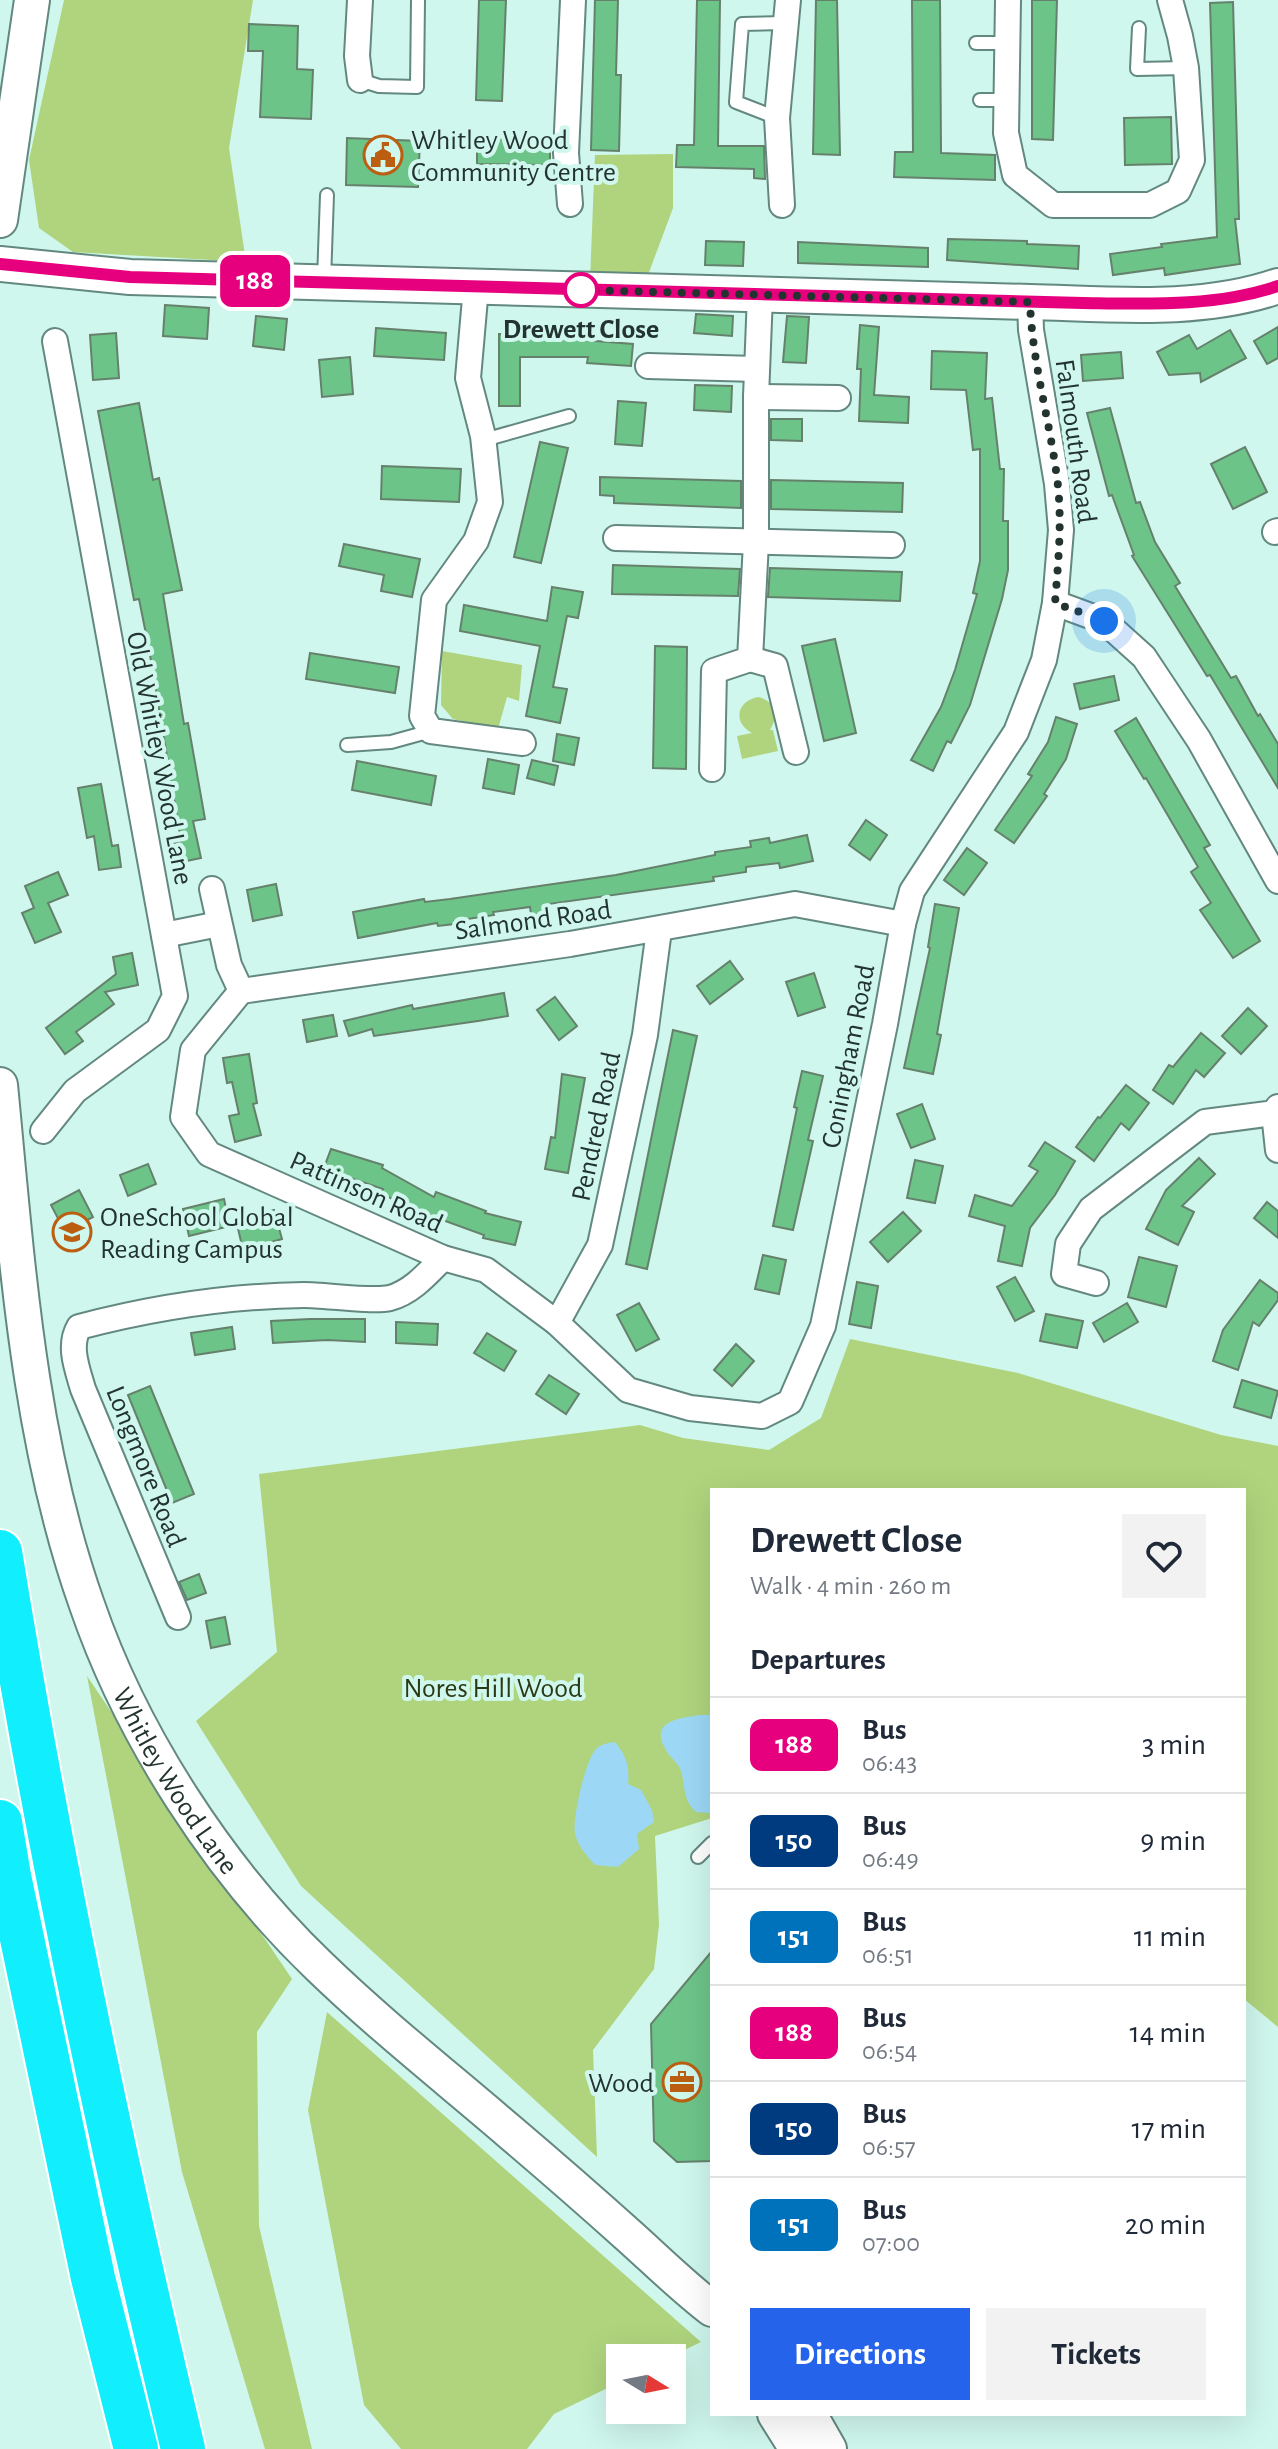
<!DOCTYPE html>
<html lang="en">
<head>
<meta charset="utf-8">
<style>
  :root { --surface:#fff; --page:#f2f2f3; --text:#1f2937; --muted:#747a83; --line:#e0e1e3; --accent:#2563eb }
  body { margin:0; font-family:"Alegreya Sans",sans-serif; background:var(--page); color:var(--text); height:100vh; display:flex; flex-direction:column; font-size:30px; white-space:nowrap }
  * { box-sizing:border-box; margin:0 }
  p { font-size:26px; color:var(--muted) }
  .icon { flex:none; width:44px; height:44px; fill:none; stroke:currentColor; stroke-width:2; stroke-linecap:round; stroke-linejoin:round }
  .map { position:relative; flex:1; overflow:hidden }
  .drawer { position:absolute; left:710px; top:1488px; width:536px; height:928px; display:flex; flex-direction:column; background:var(--surface); border-radius:0px; box-shadow:0 8px 32px #0002 }
  .drawer>* { flex:none }
  .badge { padding:0 16px; border-radius:12px; font-size:28px; line-height:52px }
  .needle { width:52px; rotate:100deg }
  .controls { position:absolute; left:606px; top:2344px; display:grid; gap:16px }
  .controls a { display:grid; place-items:center; width:80px; height:80px; border-radius:0px; background:var(--surface); box-shadow:0 8px 32px #0002; font-size:40px }
  .you { position:absolute; width:40px; height:40px; margin:-20px; border:6px solid #fff; border-radius:50%; background:#1a73e8; box-shadow:0 0 0 12px #1a73e833 }
  .map>.badge { position:absolute; translate:-50% -50%; box-shadow:0 0 0 4px #fff }
  h2 { padding:0 40px; font-size:30px; line-height:72px }
  .round { display:grid; place-items:center; flex:none; width:84px; height:84px; border-radius:0px; background:var(--page) }
  .headline { display:flex; align-items:center; justify-content:space-between; height:136px; padding:0 40px }
  h1 { font-size:38px; font-weight:700; line-height:60px }
  .primary-button { display:flex; gap:16px; margin-top:auto; padding:16px 40px }
  .primary-button a { flex:1; height:92px; border-radius:0px; background:var(--accent); color:#fff; font-size:32px; font-weight:700; line-height:92px; text-align:center }
  .primary-button a+a { background:var(--page); color:var(--text) }
  ul { padding:0; list-style:none }
  li { display:flex; align-items:center; gap:24px; height:96px; padding:0 40px; border-top:2px solid var(--line) }
  li div { flex:1 }
  li b { display:block; font-size:30px }
  li em { font-style:normal }
  li .badge { min-width:88px; font-weight:700; text-align:center }
  .map>svg:first-child { display:block }
  .green { fill:#afd47d }
  .water { fill:#9cd8f5 }
  .building { fill:#6dc489; stroke:#65816c; stroke-width:2 }
  .lines { fill:none; stroke-linecap:round; stroke-linejoin:round }
  .lane-casing { stroke:#63887f; stroke-width:16 }
  .street-casing { stroke:#63887f; stroke-width:28 }
  .secondary-casing { stroke:#63887f; stroke-width:38 }
  .highway-casing { stroke:#fff; stroke-width:48 }
  .lane { stroke:#fff; stroke-width:12 }
  .street { stroke:#fff; stroke-width:24 }
  .secondary { stroke:#fff; stroke-width:34 }
  .highway { stroke:#11eefd; stroke-width:44 }
  .line-casing { stroke:#fff; stroke-width:18 }
  .line { stroke:#e6007e; stroke-width:12 }
  .walk { stroke:#23332f; stroke-width:8; stroke-dasharray:0 14.4 }
  .stop-dot { fill:#fff; stroke:#e6007e; stroke-width:4 }
  .labels { text-anchor:middle; stroke-width:8; stroke-linejoin:round; paint-order:stroke }
  .poi-label { font-size:28px; fill:#23332f; stroke:#cff7ed; text-anchor:start }
  .stop-label { font-size:28px; font-weight:bold; fill:#23332f; stroke:#cff7ed }
  .street-label { font-size:28px; fill:#23332f; stroke:#cff7ed }
  .park-label { font-size:28px; fill:#2b3915; stroke:#cff7ed }
</style>
</head>
<body>
<div class="map">
<svg width="1278" height="2449" viewBox="0 0 1278 2449">
  <rect width="100%" height="100%" fill="#cff7ed"/>
  <g class="green">
    <polygon points="64,0 253,0 229,148 246,262 73,252 39,228 29,160"/>
    <polygon points="673,154 673,208 645,283 590,280 595,155"/>
    <polygon points="442,651 522,665 519,701 507,697 498,729 453,719 441,705"/>
    <path d="M 758,697 C 776,701 779,716 770,730 L 773,730 L 778,751 L 742,759 L 737,736 L 752,733 C 732,722 737,701 758,697 Z"/>
    <polygon points="850,1339 1018,1373 1221,1435 1278,1446 1278,2027 1244,1999 1244,1490 712,1490 712,1818 655,1836 659,1925 654,1969 593,2050 597,2157 301,1886 196,1721 277,1652 259,1474 640,1425 683,1438 769,1450 821,1418"/>
    <polygon points="87,1676 292,1979 257,2032 259,2226 312,2449 265,2449 182,2172"/>
    <polygon points="327,2012 701,2342 668,2358 620,2358 620,2382 554,2414 527,2449 401,2449 364,2405 308,2110"/>
  </g>
  <g class="water">
    <path d="M 700,1715 L 712,1715 L 710,1813 L 696,1812 C 682,1798 686,1789 681,1771 C 678,1762 670,1758 666,1750 C 648,1721 680,1718 700,1715 Z"/>
    <path d="M 615,1742 C 626,1756 630,1766 628,1784 L 641,1790 L 652,1810 L 654,1822 L 637,1834 L 639,1849 L 618,1867 L 595,1865 C 587,1856 577,1845 575,1833 C 572,1819 586,1757 597,1748 C 602,1744 608,1743 615,1742 Z"/>
  </g>
  <g class="building">
    <polygon points="479,0 506,0 502,101 476,100"/>
    <polygon points="595,0 618,0 616,75 621,75 619,151 591,150"/>
    <polygon points="697,0 720,0 718,146 764,146 765,179 754,178 754,169 676,167 677,145 694,145"/>
    <polygon points="816,0 837,0 840,155 813,154"/>
    <polygon points="912,0 940,0 941,153 995,155 995,180 894,177 895,152 913,152"/>
    <polygon points="1032,0 1057,0 1053,140 1032,139"/>
    <polygon points="1233,2 1239,219 1235,219 1240,264 1165,275 1164,268 1113,275 1110,254 1162,247 1161,244 1217,237 1210,3"/>
    <polygon points="249,24 298,26 297,69 313,70 311,119 260,117 263,51 248,51"/>
    <polygon points="1171,117 1172,164 1125,165 1124,118"/>
    <polygon points="347,138 420,141 418,187 346,185"/>
    <polygon points="477,139 550,140 550,165 477,164"/>
    <polygon points="948,239 1027,241 1027,244 1079,246 1078,269 947,260"/>
    <polygon points="706,241 744,242 743,266 705,265"/>
    <polygon points="798,242 928,248 928,267 798,263"/>
    <polygon points="165,305 209,308 207,339 163,336"/>
    <polygon points="696,314 733,316 732,336 694,333"/>
    <polygon points="256,316 287,319 284,350 253,346"/>
    <polygon points="787,316 809,317 806,363 783,362"/>
    <polygon points="860,325 879,327 874,395 909,397 908,423 859,421 861,369 857,369"/>
    <polygon points="1278,327 1278,358 1267,364 1254,341"/>
    <polygon points="376,328 446,333 444,360 374,356"/>
    <polygon points="1230,330 1246,358 1201,382 1200,373 1169,375 1157,352 1189,335 1197,349"/>
    <polygon points="116,333 119,378 93,380 90,335"/>
    <polygon points="499,334 571,335 571,339 633,344 631,366 587,363 588,357 520,357 520,406 499,406"/>
    <polygon points="932,351 987,353 985,399 992,398 1000,469 1004,469 1003,521 1008,521 1008,570 1002,599 970,705 951,743 947,741 933,771 911,760 941,707 955,670 977,594 973,593 980,561 980,449 973,450 966,390 931,389"/>
    <polygon points="1121,352 1123,378 1083,381 1081,355"/>
    <polygon points="350,357 353,394 322,397 319,360"/>
    <polygon points="695,385 732,386 731,412 694,410"/>
    <polygon points="618,401 646,403 642,446 615,444"/>
    <polygon points="139,403 153,480 159,478 182,590 163,594 184,724 188,723 205,819 193,821 201,858 177,863 173,843 181,841 149,649 139,599 134,600 98,411"/>
    <polygon points="1110,408 1136,503 1140,502 1155,542 1180,583 1175,586 1231,678 1236,676 1258,716 1260,714 1278,744 1278,788 1210,675 1207,676 1132,556 1134,555 1112,495 1109,496 1087,413"/>
    <polygon points="771,419 802,419 802,441 771,440"/>
    <polygon points="540,442 568,448 541,563 514,557"/>
    <polygon points="1245,447 1267,492 1233,509 1211,464"/>
    <polygon points="382,466 461,469 459,502 381,499"/>
    <polygon points="600,477 741,481 741,508 614,503 614,496 600,495"/>
    <polygon points="771,480 903,483 902,512 771,509"/>
    <polygon points="344,544 420,559 412,597 381,591 384,575 339,566"/>
    <polygon points="613,565 740,569 738,596 612,594"/>
    <polygon points="770,568 902,572 900,601 768,597"/>
    <polygon points="552,587 583,592 578,618 567,616 553,687 567,689 560,723 526,716 540,646 460,631 464,605 547,621"/>
    <polygon points="835,639 856,733 824,741 802,646"/>
    <polygon points="655,646 687,647 686,769 653,768"/>
    <polygon points="310,653 399,667 395,693 306,679"/>
    <polygon points="1114,676 1119,700 1080,709 1074,684"/>
    <polygon points="1056,717 1077,724 1066,759 1044,794 1047,796 1014,843 995,830 1032,776 1028,774 1048,742"/>
    <polygon points="1136,718 1210,845 1204,848 1260,941 1233,958 1200,910 1211,903 1191,872 1198,867 1146,778 1144,779 1115,731"/>
    <polygon points="557,734 579,738 574,765 553,761"/>
    <polygon points="488,759 519,765 514,794 483,788"/>
    <polygon points="532,760 558,766 554,785 527,778"/>
    <polygon points="357,761 436,776 431,805 352,790"/>
    <polygon points="101,784 112,846 118,845 121,867 99,870 94,836 87,838 78,788"/>
    <polygon points="866,820 887,835 870,860 849,845"/>
    <polygon points="807,835 813,861 780,868 779,863 746,867 746,872 713,877 714,881 548,904 549,913 531,915 530,907 493,912 494,915 454,921 454,924 438,926 437,923 358,938 353,912 424,899 425,902 450,899 616,875 715,855 715,852 751,847 750,841 769,838 770,843"/>
    <polygon points="967,848 987,863 964,895 944,880"/>
    <polygon points="58,872 68,895 48,903 61,932 35,943 22,913 34,908 25,886"/>
    <polygon points="276,884 282,915 253,921 247,890"/>
    <polygon points="935,904 959,908 937,1034 941,1035 933,1074 904,1068 930,948 928,947"/>
    <polygon points="132,953 138,985 105,992 114,1004 76,1032 83,1041 65,1054 46,1028 116,974 113,957"/>
    <polygon points="730,961 743,979 710,1004 697,986"/>
    <polygon points="814,973 825,1007 798,1016 786,982"/>
    <polygon points="504,993 508,1016 478,1021 374,1036 372,1029 349,1036 344,1021 412,1005 413,1009"/>
    <polygon points="555,997 577,1026 559,1040 537,1010"/>
    <polygon points="1248,1008 1267,1026 1241,1054 1222,1036"/>
    <polygon points="333,1015 337,1036 307,1042 303,1020"/>
    <polygon points="673,1030 697,1036 647,1269 626,1264"/>
    <polygon points="1201,1033 1225,1053 1204,1077 1196,1070 1173,1104 1153,1090 1169,1065 1173,1067"/>
    <polygon points="249,1054 257,1103 253,1104 261,1135 235,1142 229,1116 239,1114 232,1082 227,1083 223,1058"/>
    <polygon points="802,1071 823,1076 808,1140 813,1141 793,1230 773,1226 797,1108 794,1107"/>
    <polygon points="562,1074 585,1078 568,1173 545,1169 551,1137 555,1138"/>
    <polygon points="1126,1085 1149,1103 1129,1130 1121,1123 1094,1161 1076,1147 1098,1117 1100,1118"/>
    <polygon points="922,1104 935,1139 911,1148 897,1114"/>
    <polygon points="1045,1142 1075,1161 1055,1195 1030,1228 1022,1266 998,1261 1005,1226 969,1216 975,1195 1012,1206 1038,1171 1029,1166"/>
    <polygon points="331,1149 383,1165 382,1168 434,1197 436,1192 486,1211 485,1213 521,1222 515,1245 483,1238 484,1235 407,1207 381,1193 383,1189 348,1177 347,1182 322,1173"/>
    <polygon points="1199,1158 1215,1174 1182,1206 1194,1212 1178,1245 1146,1229 1166,1190"/>
    <polygon points="915,1160 943,1166 935,1203 907,1198"/>
    <polygon points="148,1164 156,1184 128,1196 120,1175"/>
    <polygon points="79,1190 93,1217 65,1232 51,1205"/>
    <polygon points="224,1199 230,1226 189,1236 183,1209"/>
    <polygon points="1267,1202 1278,1211 1278,1238 1254,1218"/>
    <polygon points="274,1210 282,1239 243,1250 236,1220"/>
    <polygon points="903,1212 921,1231 888,1262 870,1242"/>
    <polygon points="763,1255 786,1260 779,1294 755,1289"/>
    <polygon points="1139,1257 1177,1266 1166,1307 1128,1297"/>
    <polygon points="1015,1277 1034,1311 1015,1321 997,1287"/>
    <polygon points="1260,1280 1278,1293 1278,1300 1259,1326 1253,1322 1238,1370 1213,1361 1223,1330"/>
    <polygon points="857,1282 878,1286 871,1328 849,1324"/>
    <polygon points="639,1303 659,1339 636,1351 617,1315"/>
    <polygon points="1127,1303 1138,1322 1104,1342 1093,1323"/>
    <polygon points="1046,1314 1083,1321 1077,1348 1040,1341"/>
    <polygon points="310,1319 365,1319 365,1342 327,1340 273,1343 271,1321"/>
    <polygon points="396,1322 438,1324 437,1345 396,1343"/>
    <polygon points="232,1327 235,1349 195,1355 191,1333"/>
    <polygon points="487,1333 516,1351 504,1371 474,1353"/>
    <polygon points="736,1344 754,1361 732,1386 714,1370"/>
    <polygon points="549,1375 579,1394 566,1414 536,1394"/>
    <polygon points="1242,1380 1278,1391 1271,1418 1234,1407"/>
    <polygon points="150,1386 194,1494 172,1503 128,1395"/>
    <polygon points="199,1574 206,1593 187,1600 179,1582"/>
    <polygon points="225,1617 230,1644 211,1648 206,1621"/>
    <polygon points="712,1951 712,2161 677,2162 654,2141 651,2024"/>
  </g>
  <g class="lines">
    <g class="lane-casing">
      <g id="lane">
        <polyline points="1139,28 1137,69 1186,68"/>
        <polyline points="976,43 1006,43"/>
        <polyline points="360,80 379,86 417,87 418,0"/>
        <polyline points="980,100 1006,100"/>
        <polyline points="777,118 736,102 742,24 786,23"/>
        <polyline points="324,280 327,195"/>
        <polyline points="484,440 569,416"/>
        <polyline points="347,745 391,742 431,731"/>
        <polyline points="698,1857 712,1843"/>
      </g>
    </g>
    <g class="street-casing">
      <g id="street">
        <polyline points="360,0 357,56 360,80"/>
        <polyline points="1008,0 1006,133 1015,175 1053,205 1150,205 1178,191 1192,160 1186,68 1180,36 1170,0"/>
        <polyline points="570,204 566,153 573,0"/>
        <polyline points="782,205 777,118 788,0"/>
        <polyline points="476,287 468,378 483,436 490,502 476,541 434,600 422,716 431,731 523,743"/>
        <polyline points="648,366 756,369"/>
        <polyline points="756,397 838,398"/>
        <polyline points="1275,532 1278,531"/>
        <polyline points="616,538 892,545"/>
        <polyline points="1055,603 1104,621 1144,657 1199,740 1278,881"/>
        <polyline points="750,659 775,666 796,752"/>
        <polyline points="712,769 714,671 750,659 756,542 756,397 760,295"/>
        <polyline points="212,889 229,965 241,991"/>
        <polyline points="164,935 219,924"/>
        <polyline points="241,991 193,1050 183,1117 209,1154 443,1258 486,1270 557,1323 628,1390 690,1408 762,1416 790,1402 823,1326 885,1024 903,924 912,891 1016,732 1044,660 1055,603 1061,530 1057,484 1031,330 1030,302"/>
        <polyline points="241,991 570,944 795,904 903,924"/>
        <polyline points="1274,1113 1278,1150"/>
        <polyline points="43,1131 75,1091 158,1030 175,996 55,341"/>
        <polyline points="1096,1283 1064,1274 1068,1244 1091,1209 1205,1122 1274,1113 1278,1107"/>
        <polyline points="557,1323 600,1245 645,1035 659,930"/>
        <path d="M 178,1617 L 83,1389 C 77,1368 68,1346 79,1327 C 151,1308 229,1296 304,1295 C 325,1295 372,1302 390,1298 C 412,1292 428,1273 443,1258"/>
      </g>
    </g>
    <g class="secondary-casing">
      <g id="secondary">
        <polyline points="0,220 32,0"/>
        <path d="M 0,264 L 130,277 L 1030,302 C 1111,304 1200,313 1278,286"/>
        <path id="s1" d="M 0,1085 C 17,1259 28,1439 87,1605 C 132,1736 219,1870 319,1966 C 380,2025 446,2077 510,2132 C 550,2166 589,2200 628,2235 C 656,2260 682,2286 712,2309"/>
        <polyline points="775,2414 797,2449"/>
        <polyline points="809,2414 829,2449"/>
      </g>
    </g>
    <g class="highway-casing">
      <g id="highway">
        <path d="M 0,1552 C 49,1853 112,2153 183,2449"/>
        <polyline points="0,1822 9,1876 93,2278 136,2449"/>
      </g>
    </g>
    <use href="#lane" class="lane"/>
    <use href="#street" class="street"/>
    <use href="#secondary" class="secondary"/>
    <use href="#highway" class="highway"/>
  </g>
  <g class="lines">
    <g class="line-casing">
      <path id="line" d="M 0,264 L 130,277 L 1083,303 C 1147,304 1216,307 1278,286"/>
    </g>
    <use href="#line" class="line"/>
    <path class="walk" d="M 581,290 L 1030,302 C 1032,364 1051,424 1058,486 C 1062,526 1058,564 1055,603 L 1104,621"/>
  </g>
  <defs>
    <g id="civic-ring" transform="scale(2)"><circle r="9.5" fill="#cff7ed" stroke="#bb5e11" stroke-width="1.5"/><path d="M-.6-6.5H3V-4.5H.6V-3L4-1V1h2V6H-6V1h2V-1L-.6-3ZM-1.2 2.5V6h2.4V2.5Z" fill="#bb5e11"/></g>
    <g id="school-ring" transform="scale(2)"><circle r="9.5" fill="#cff7ed" stroke="#bb5e11" stroke-width="1.5"/><path d="M0-5L7-2L0 1L-7-2ZM-4 1L0 2.5L4 1V4Q0 6-4 4Z" fill="#bb5e11"/></g>
    <g id="office-ring" transform="scale(2)"><circle r="9.5" fill="#cff7ed" stroke="#bb5e11" stroke-width="1.5"/><path d="M-6-3h4V-5.5h4V-3h4V5H-6ZM-1-4.5V-3h2v-1.5ZM-6 0V1H6V0Z" fill="#bb5e11"/></g>
  </defs>
  <g fill-rule="evenodd">
    <use href="#civic-ring" x="383" y="155"/>
    <use href="#school-ring" x="72" y="1232"/>
    <use href="#office-ring" x="682" y="2082"/>
  </g>
  <circle class="stop-dot" cx="581" cy="290" r="16"/>
  <g class="labels">
    <g class="poi-label">
      <text x="411" y="149">Whitley Wood<tspan x="411" dy="32">Community Centre</tspan></text>
      <text x="100" y="1226">OneSchool Global<tspan x="100" dy="32">Reading Campus</tspan></text>
      <text x="654" y="2092" text-anchor="end">Wood</text>
    </g>
    <g class="stop-label">
      <text x="581" y="338">Drewett Close</text>
    </g>
    <g class="street-label">
      <text transform="translate(1077 441) rotate(82)" y="10">Falmouth Road</text>
      <text transform="translate(161 758) rotate(79)" y="10">Old Whitley Wood Lane</text>
      <text transform="translate(533 919) rotate(-8)" y="10">Salmond Road</text>
      <text transform="translate(847 1056) rotate(-79)" y="10">Coningham Road</text>
      <text transform="translate(595 1126) rotate(-78)" y="10">Pendred Road</text>
      <text transform="translate(367 1191) rotate(24)" y="10">Pattinson Road</text>
      <text transform="translate(147 1466) rotate(68)" y="10">Longmore Road</text>
      <text dy="10" stroke="none"><textPath href="#s1" startOffset="726">Whitley Wood Lane</textPath></text>
    </g>
    <g class="park-label">
      <text x="493" y="1697">Nores Hill Wood</text>
    </g>
  </g>
</svg>
<div class="controls">
<a><svg class="needle" viewBox="-14 -14 28 28"><path d="M0-13l5 13h-10z" fill="#e53935"/><path d="M0 13l5-13h-10z" fill="#747a83"/></svg></a>
</div>
<div class="you" style="left:1104px;top:621px"></div>
<b class="badge" style="left:255px;top:281px;background:#e6007e;color:#fff">188</b>
<section class="drawer">
<div class="headline"><div><h1>Drewett Close</h1><p>Walk · 4 min · 260 m</p></div><a class="round"><svg class="icon" aria-label="heart" viewBox="0 0 24 24"><path d="M12 20l-8-8c-3-5 5-10 8-4 3-6 11-1 8 4z"/></svg></a></div>
<h2>Departures</h2>
<ul>
<li><span class="badge" style="background:#e6007e;color:#fff">188</span><div><b>Bus</b><p>06:43</p></div><em>3 min</em></li>
<li><span class="badge" style="background:#003b80;color:#fff">150</span><div><b>Bus</b><p>06:49</p></div><em>9 min</em></li>
<li><span class="badge" style="background:#0072bc;color:#fff">151</span><div><b>Bus</b><p>06:51</p></div><em>11 min</em></li>
<li><span class="badge" style="background:#e6007e;color:#fff">188</span><div><b>Bus</b><p>06:54</p></div><em>14 min</em></li>
<li><span class="badge" style="background:#003b80;color:#fff">150</span><div><b>Bus</b><p>06:57</p></div><em>17 min</em></li>
<li><span class="badge" style="background:#0072bc;color:#fff">151</span><div><b>Bus</b><p>07:00</p></div><em>20 min</em></li>
</ul>
<div class="primary-button"><a>Directions</a><a>Tickets</a></div>
</section>
</div>
</body>
</html>
